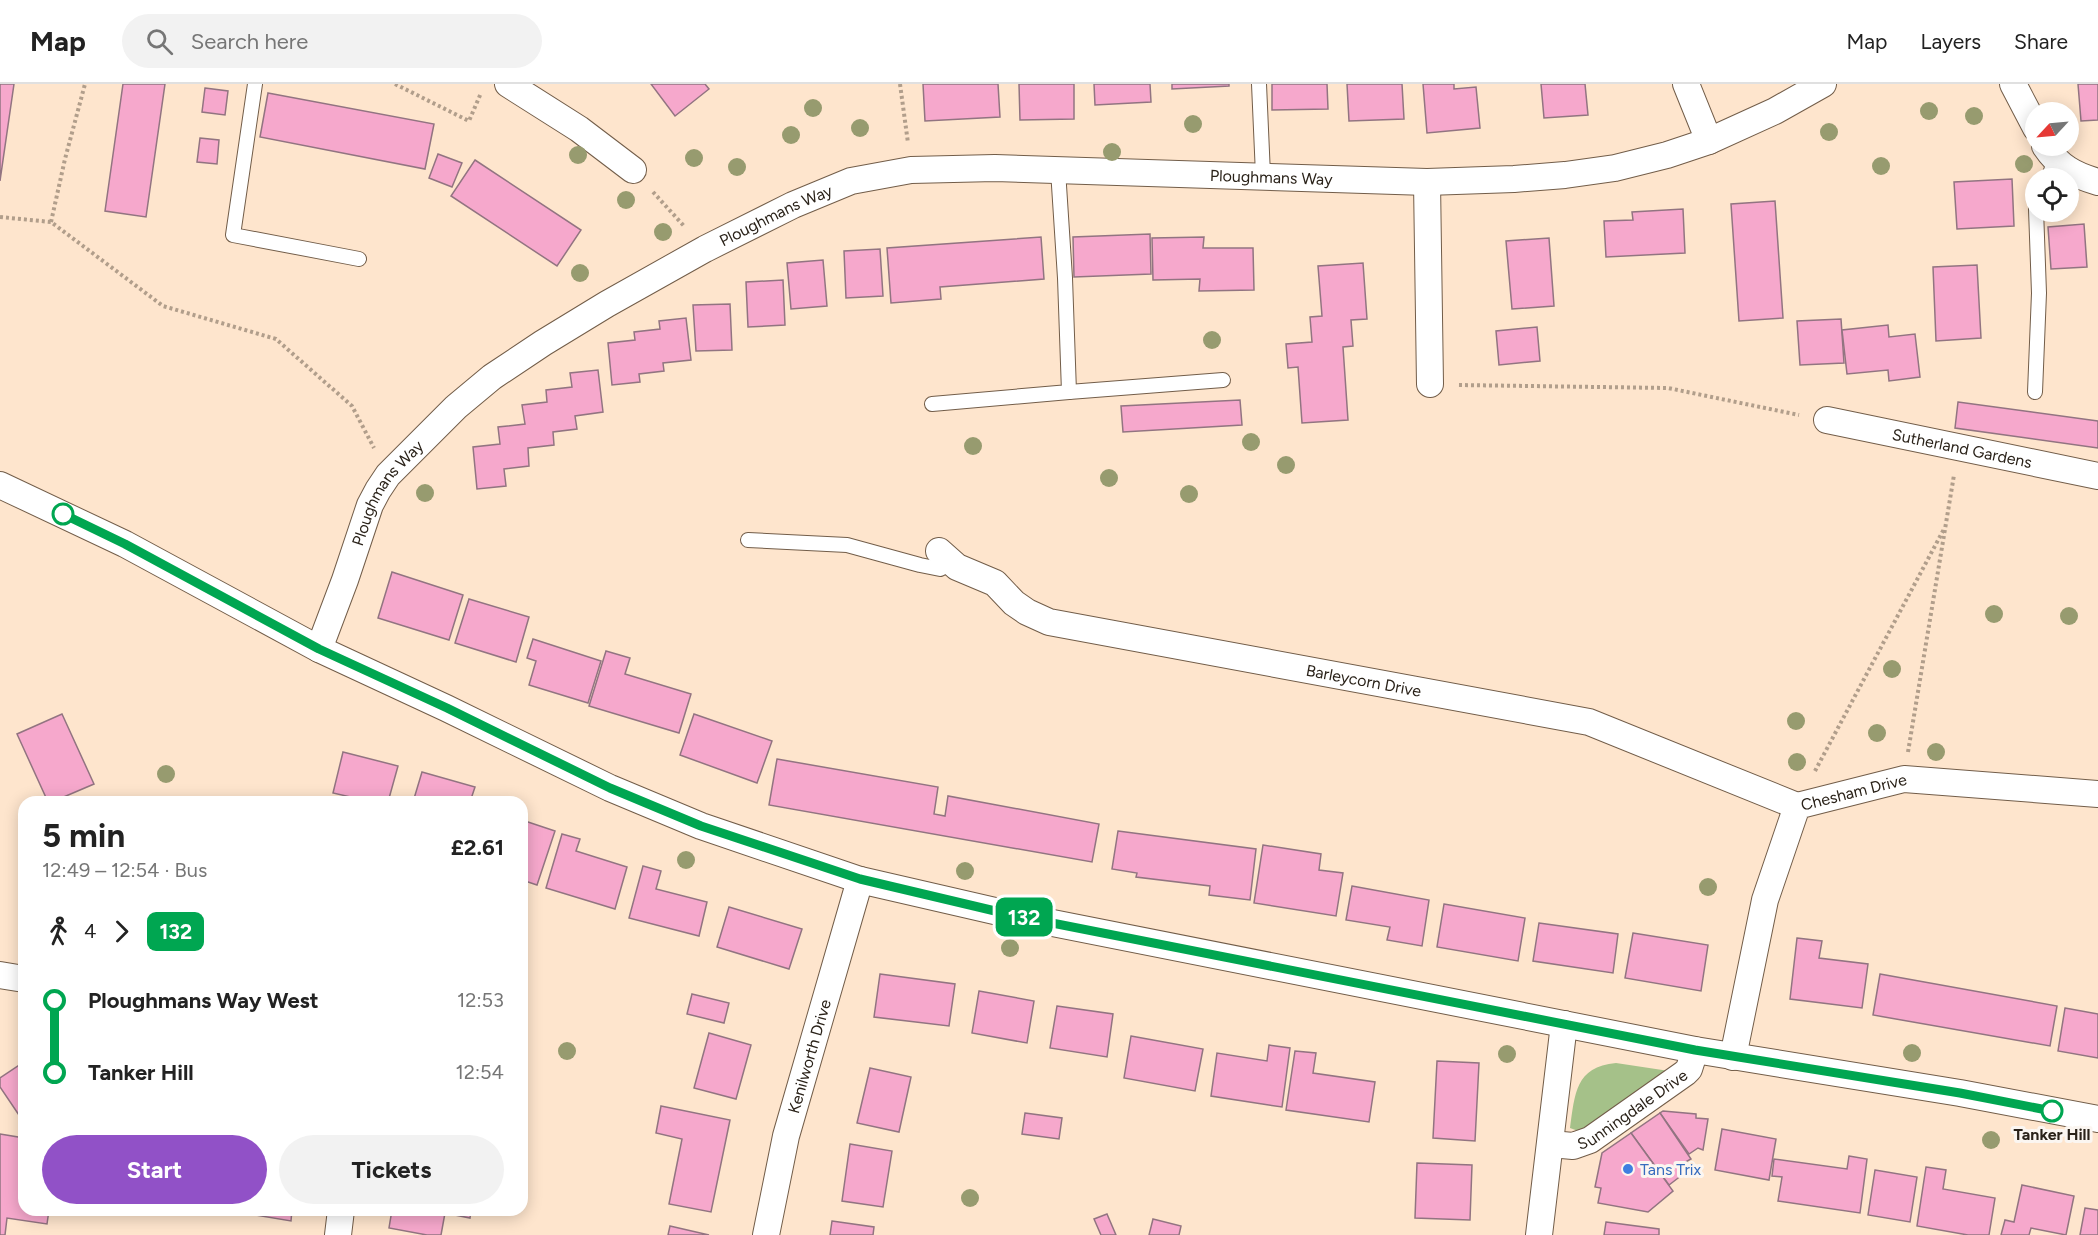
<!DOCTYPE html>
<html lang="en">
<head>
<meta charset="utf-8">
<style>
  :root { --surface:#fff; --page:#f2f2f2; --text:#222; --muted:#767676; --line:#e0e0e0; --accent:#9151c7 }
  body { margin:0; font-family:Figtree,sans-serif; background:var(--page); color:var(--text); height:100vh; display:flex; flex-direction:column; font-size:22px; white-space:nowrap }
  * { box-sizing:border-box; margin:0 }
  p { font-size:20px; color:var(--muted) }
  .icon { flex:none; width:33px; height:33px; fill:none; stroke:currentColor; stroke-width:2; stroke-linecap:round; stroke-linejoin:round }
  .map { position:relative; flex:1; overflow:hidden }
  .side { position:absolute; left:18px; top:712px; width:510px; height:420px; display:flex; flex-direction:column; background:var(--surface); border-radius:18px; box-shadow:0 3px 15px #0003 }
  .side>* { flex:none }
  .badge { padding:0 12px; border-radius:9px; font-size:21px; line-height:39px }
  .needle { width:39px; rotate:244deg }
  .buttons { position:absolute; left:2025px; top:18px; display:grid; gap:12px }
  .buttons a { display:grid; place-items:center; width:54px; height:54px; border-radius:50%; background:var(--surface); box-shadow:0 3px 15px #0003; font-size:30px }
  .map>.badge { position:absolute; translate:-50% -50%; box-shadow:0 0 0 3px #fff }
  .legs { display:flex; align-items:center; gap:9px; height:66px; padding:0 24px; font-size:20px }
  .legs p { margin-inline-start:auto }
  .summary { display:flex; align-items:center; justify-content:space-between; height:102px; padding:0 24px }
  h1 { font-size:33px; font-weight:700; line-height:45px }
  .primary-button { display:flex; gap:12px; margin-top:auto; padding:12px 24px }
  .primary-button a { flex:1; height:69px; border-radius:36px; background:var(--accent); color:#fff; font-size:24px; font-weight:700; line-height:69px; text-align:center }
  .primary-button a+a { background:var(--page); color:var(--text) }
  ul { padding:0 24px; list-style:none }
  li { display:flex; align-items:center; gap:21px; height:72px; font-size:22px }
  li i { display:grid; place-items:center; width:9px; height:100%; margin:0 8px; background:currentColor }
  li i::after { content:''; width:15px; height:15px; margin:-8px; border:4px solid; border-radius:50%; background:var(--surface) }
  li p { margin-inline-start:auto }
  li:first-child i { background:linear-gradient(#0000 50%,currentColor 0) }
  li:last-child i { background:linear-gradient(currentColor 50%,#0000 0) }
  header { display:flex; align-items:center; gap:36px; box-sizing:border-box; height:84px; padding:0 30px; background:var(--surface); border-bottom:2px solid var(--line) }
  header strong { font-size:28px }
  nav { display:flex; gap:33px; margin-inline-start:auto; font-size:21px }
  .search { width:420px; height:54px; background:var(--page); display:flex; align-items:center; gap:15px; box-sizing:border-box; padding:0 21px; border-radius:33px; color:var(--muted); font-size:22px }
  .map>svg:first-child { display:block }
  .grass { fill:#a5c189 }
  .building { fill:#f6a8cc; stroke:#927481; stroke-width:1.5 }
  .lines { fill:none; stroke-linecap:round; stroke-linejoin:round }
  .lane-casing { stroke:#725d49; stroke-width:16 }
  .street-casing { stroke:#725d49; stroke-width:28 }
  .path { stroke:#b19e8b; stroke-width:4; stroke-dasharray:3 3; stroke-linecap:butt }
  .lane { stroke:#fff; stroke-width:14 }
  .street { stroke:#fff; stroke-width:26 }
  .tree { fill:#979b6f }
  .line-1-casing { stroke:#fff; stroke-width:14 }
  .line-1 { stroke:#00a651; stroke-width:9 }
  .stop-1-dot { fill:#fff; stroke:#00a651; stroke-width:3 }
  .shop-dot { fill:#3f7fe0; stroke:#fbf6f1; stroke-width:2 }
  .labels { text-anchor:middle; stroke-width:6; stroke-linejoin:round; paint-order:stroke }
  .street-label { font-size:16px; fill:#2a2219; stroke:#fbf6f1 }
  .stop-label { font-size:16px; font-weight:bold; fill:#2a2219; stroke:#fbf6f1 }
  .shop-label { font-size:16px; fill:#366cbe; stroke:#fbf6f1; text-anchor:start }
</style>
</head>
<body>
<header>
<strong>Map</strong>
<div class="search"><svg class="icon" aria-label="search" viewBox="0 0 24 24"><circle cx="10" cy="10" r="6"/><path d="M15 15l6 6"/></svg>Search here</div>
<nav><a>Map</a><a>Layers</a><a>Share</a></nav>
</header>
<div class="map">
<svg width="2098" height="1151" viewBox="0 0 2098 1151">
  <rect width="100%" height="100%" fill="#fee5cd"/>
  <path class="grass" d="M 1616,979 L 1669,987 L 1581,1048 L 1570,1044 C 1575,1010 1575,983 1616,979 Z"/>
  <g class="building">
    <polygon points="0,0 14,0 0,97"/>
    <polygon points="123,0 165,0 146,133 105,127"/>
    <polygon points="651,0 705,0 709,5 675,32"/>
    <polygon points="923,0 998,0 1000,33 925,37"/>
    <polygon points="1019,0 1074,0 1074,35 1020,36"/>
    <polygon points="1094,0 1150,0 1151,18 1095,21"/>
    <polygon points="1172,0 1229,0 1229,2 1172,5"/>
    <polygon points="1272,0 1327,0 1328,25 1272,26"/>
    <polygon points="1347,0 1402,0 1404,35 1349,37"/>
    <polygon points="1423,0 1454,0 1454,5 1476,3 1480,44 1427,49"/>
    <polygon points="1541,0 1585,0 1588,31 1544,34"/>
    <polygon points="2078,0 2098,0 2098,36 2081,37"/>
    <polygon points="205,4 228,7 225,31 202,28"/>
    <polygon points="268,9 434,40 425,85 260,53"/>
    <polygon points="200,54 219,56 217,80 197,78"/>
    <polygon points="438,70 462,79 452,103 429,94"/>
    <polygon points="475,76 581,146 557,182 451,112"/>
    <polygon points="2012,95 2014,142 1957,145 1954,98"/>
    <polygon points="1775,117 1783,234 1739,237 1731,120"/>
    <polygon points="1683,125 1685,169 1606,173 1604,137 1633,136 1632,128"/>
    <polygon points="2084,140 2087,183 2051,185 2048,143"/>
    <polygon points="1150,150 1151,190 1074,193 1073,153"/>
    <polygon points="1041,153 1044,195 940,203 941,215 891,219 887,164"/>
    <polygon points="1204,153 1203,164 1253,164 1254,206 1199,207 1200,195 1153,196 1152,154"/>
    <polygon points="1549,154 1554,222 1512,225 1506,157"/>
    <polygon points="880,165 883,212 846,214 844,167"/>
    <polygon points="823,176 827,222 791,225 787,179"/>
    <polygon points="1363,179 1367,235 1351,236 1353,262 1343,263 1348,336 1302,339 1298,283 1288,284 1286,260 1312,258 1310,233 1322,232 1318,182"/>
    <polygon points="1977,181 1981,254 1936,257 1933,183"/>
    <polygon points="783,196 785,241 748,243 746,198"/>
    <polygon points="730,220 732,266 696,267 693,221"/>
    <polygon points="686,234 691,276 663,279 664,287 639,290 640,298 612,301 608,259 635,256 634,248 660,245 659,237"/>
    <polygon points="1841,235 1844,279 1800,281 1797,237"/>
    <polygon points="1888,241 1889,253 1915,250 1920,293 1889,297 1888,286 1847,290 1842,246"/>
    <polygon points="1537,243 1540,277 1499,281 1496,247"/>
    <polygon points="598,286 603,328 575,332 577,345 553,348 554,361 528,364 529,382 504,385 506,402 477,405 473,363 500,360 498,343 525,340 522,321 547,318 546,306 572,303 570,289"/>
    <polygon points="1240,316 1242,341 1123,348 1121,322"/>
    <polygon points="1958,318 2098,337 2098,364 1955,344"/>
    <polygon points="392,488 463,511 449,556 378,534"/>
    <polygon points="469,515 529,533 516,578 455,559"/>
    <polygon points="533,555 601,577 588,619 529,601 536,577 527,574"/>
    <polygon points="606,567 630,574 625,590 691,610 679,649 589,622"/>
    <polygon points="62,630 94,700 52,718 48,718 17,650"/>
    <polygon points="694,630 772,657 757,699 680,671"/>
    <polygon points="343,668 398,682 388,718 372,718 333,709"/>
    <polygon points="777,675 938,703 934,730 945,732 948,712 1099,740 1092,778 769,721"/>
    <polygon points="422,688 475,703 470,718 413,718"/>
    <polygon points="522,736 555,747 537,801 522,796"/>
    <polygon points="1118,747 1256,765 1250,816 1209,811 1210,802 1136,793 1137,789 1112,785"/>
    <polygon points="562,750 580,755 576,767 627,783 615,825 546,804"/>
    <polygon points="1263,761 1321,770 1319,786 1343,789 1336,832 1254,819"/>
    <polygon points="643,782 661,787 656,805 707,818 699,852 629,834"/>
    <polygon points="1352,802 1429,816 1422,862 1387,856 1390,843 1346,836"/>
    <polygon points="1444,820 1525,834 1518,877 1437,863"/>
    <polygon points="729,823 802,845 789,885 717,863"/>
    <polygon points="1539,839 1618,850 1613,889 1533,877"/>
    <polygon points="1633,849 1708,861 1701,907 1625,894"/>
    <polygon points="1797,854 1822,857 1819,874 1868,880 1862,924 1790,915"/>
    <polygon points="880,890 955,900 949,942 874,933"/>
    <polygon points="1880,890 2057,922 2050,962 1873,931"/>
    <polygon points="979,907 1034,917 1027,959 972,949"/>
    <polygon points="692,910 729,919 724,939 687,930"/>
    <polygon points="1057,922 1113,930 1107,973 1050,964"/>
    <polygon points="2065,924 2098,930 2098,974 2058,967"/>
    <polygon points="709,949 751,961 736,1015 694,1004"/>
    <polygon points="1131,952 1203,965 1195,1007 1124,994"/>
    <polygon points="1269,961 1290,964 1282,1023 1211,1012 1217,969 1267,977"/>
    <polygon points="1295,967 1316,969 1313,989 1375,998 1369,1038 1286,1026"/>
    <polygon points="1437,977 1479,979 1475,1057 1433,1054"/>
    <polygon points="24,978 24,1036 23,1037 0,1003 0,994"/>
    <polygon points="870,984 911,993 899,1048 857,1039"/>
    <polygon points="661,1022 730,1036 711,1128 669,1120 682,1055 656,1049"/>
    <polygon points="1663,1027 1696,1030 1696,1034 1708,1035 1703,1066 1698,1064 1689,1070 1660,1029"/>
    <polygon points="1025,1029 1062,1034 1059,1055 1022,1050"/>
    <polygon points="1660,1029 1691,1075 1680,1081 1686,1088 1669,1101 1631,1049"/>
    <polygon points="1722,1045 1776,1055 1769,1096 1715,1086"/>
    <polygon points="1631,1049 1673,1107 1648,1128 1598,1119 1601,1104 1595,1103 1602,1069"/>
    <polygon points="0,1050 24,1054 24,1126 49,1126 47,1140 7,1134 5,1151 0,1151"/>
    <polygon points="850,1060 892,1067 883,1123 842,1117"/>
    <polygon points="1849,1072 1867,1075 1860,1129 1778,1117 1782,1093 1772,1092 1774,1075 1847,1085"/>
    <polygon points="1417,1079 1472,1081 1470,1136 1415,1134"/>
    <polygon points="1926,1083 1946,1086 1943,1105 1995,1114 1989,1151 1968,1151 1917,1142"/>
    <polygon points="1875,1086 1917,1093 1910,1138 1868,1131"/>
    <polygon points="2022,1101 2074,1112 2066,1151 2031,1144 2029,1151 2001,1151 2005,1136 2014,1138"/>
    <polygon points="2085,1124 2098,1126 2098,1151 2080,1151"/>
    <polygon points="237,1126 292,1126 291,1137 237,1128"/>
    <polygon points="392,1126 471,1126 470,1134 445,1129 441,1151 427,1151 389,1144"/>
    <polygon points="1107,1130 1116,1151 1101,1151 1094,1135"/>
    <polygon points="1153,1135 1181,1142 1179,1151 1149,1151"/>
    <polygon points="832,1137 874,1143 873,1151 830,1151"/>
    <polygon points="1606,1138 1659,1145 1659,1151 1604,1151"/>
    <polygon points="670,1142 709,1151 668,1151"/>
  </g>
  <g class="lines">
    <g class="lane-casing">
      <g id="lane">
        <polyline points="255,0 233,151 359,175"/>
        <polyline points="1259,0 1263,91"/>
        <polyline points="2048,94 2055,77"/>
        <polyline points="1069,308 1223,296"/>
        <polyline points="2035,308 2039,209 2036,125"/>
        <polyline points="932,320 1069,308 1065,194 1058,86"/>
        <polyline points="748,456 847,461 920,481 940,485 952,479"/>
      </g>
    </g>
    <g class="street-casing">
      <g id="street">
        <polyline points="508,0 579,45 633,86"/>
        <polyline points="1686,0 1709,57"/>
        <polyline points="2013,0 2036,44"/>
        <path d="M 2045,62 C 2059,83 2074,91 2098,98"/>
        <polyline points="1427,98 1430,300"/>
        <path id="s1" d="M 1827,336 L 2098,392"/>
        <polyline points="0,401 125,460 319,565 446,624 610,704 701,742 860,796 1012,831 1695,966 1960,1009 2098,1035"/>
        <path id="s2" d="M 939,467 L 957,483 L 995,499 L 1014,519 L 1027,528 L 1049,538 L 1589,638 L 1797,722"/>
        <path id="s3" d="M 319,565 L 345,496 L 370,421 L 378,406 L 388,391 L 456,323 L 492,293 L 543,259 L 607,220 L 705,165 L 793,121 L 851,97 L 911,86 L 995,84 L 1427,98 L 1514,95 L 1565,91 L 1615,84 L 1667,71 L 1709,57 L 1775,27 L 1823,0"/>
        <polyline points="0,891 24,895"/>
        <path id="s4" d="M 1733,973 L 1765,816 L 1797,722 L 1904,695 L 2098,710"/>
        <path id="s5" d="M 1551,1060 L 1573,1062 L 1590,1056 L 1685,989 L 1689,985 L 1695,966"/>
        <polyline points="338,1151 341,1126"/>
        <path id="s6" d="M 766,1151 L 786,1052 L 860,796"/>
        <polyline points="1539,1151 1564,940"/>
      </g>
    </g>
    <g class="path">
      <polyline points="395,0 469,37 481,9"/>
      <polyline points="900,0 908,59"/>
      <polyline points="653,108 684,142"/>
      <polyline points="0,133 51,138 163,222 276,255 352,322 374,364"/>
      <polyline points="51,138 65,75 85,0"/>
      <polyline points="1459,301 1668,304 1799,331"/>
      <polyline points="1908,668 1954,391"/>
      <polyline points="1815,687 1944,445"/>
    </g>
    <use href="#lane" class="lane"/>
    <use href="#street" class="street"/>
  </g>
  <g class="tree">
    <circle cx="813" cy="24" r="9"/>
    <circle cx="1929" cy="27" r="9"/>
    <circle cx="1974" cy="32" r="9"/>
    <circle cx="1193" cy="40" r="9"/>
    <circle cx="860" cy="44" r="9"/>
    <circle cx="1829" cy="48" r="9"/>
    <circle cx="791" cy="51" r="9"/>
    <circle cx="1112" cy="68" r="9"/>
    <circle cx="578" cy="71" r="9"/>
    <circle cx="694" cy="74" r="9"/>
    <circle cx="2024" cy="80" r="9"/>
    <circle cx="1881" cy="82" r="9"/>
    <circle cx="737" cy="83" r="9"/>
    <circle cx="626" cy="116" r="9"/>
    <circle cx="663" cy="148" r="9"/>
    <circle cx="580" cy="189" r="9"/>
    <circle cx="1212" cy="256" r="9"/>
    <circle cx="1251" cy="358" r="9"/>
    <circle cx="973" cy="362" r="9"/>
    <circle cx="1286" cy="381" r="9"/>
    <circle cx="1109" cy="394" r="9"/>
    <circle cx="425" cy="409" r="9"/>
    <circle cx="1189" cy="410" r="9"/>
    <circle cx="1994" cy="530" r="9"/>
    <circle cx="2069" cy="532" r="9"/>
    <circle cx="1892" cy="585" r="9"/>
    <circle cx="1796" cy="637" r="9"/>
    <circle cx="1877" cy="649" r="9"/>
    <circle cx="1936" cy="668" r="9"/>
    <circle cx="1797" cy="678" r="9"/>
    <circle cx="166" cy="690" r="9"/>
    <circle cx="686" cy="776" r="9"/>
    <circle cx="965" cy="787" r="9"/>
    <circle cx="1708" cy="803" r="9"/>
    <circle cx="1010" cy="864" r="9"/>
    <circle cx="567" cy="967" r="9"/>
    <circle cx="1912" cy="969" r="9"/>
    <circle cx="1507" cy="970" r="9"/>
    <circle cx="1991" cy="1056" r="9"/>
    <circle cx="970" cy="1114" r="9"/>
  </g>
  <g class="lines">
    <g class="line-1-casing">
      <polyline id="line-1" points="63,430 125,460 319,565 447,624 610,704 701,742 860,795 1012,831 1695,966 1960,1009 2052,1027"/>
    </g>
    <use href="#line-1" class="line-1"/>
  </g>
  <g class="stop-1-dot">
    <circle cx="63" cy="430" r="10"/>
    <circle cx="2052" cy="1027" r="10"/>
  </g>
  <circle class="shop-dot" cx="1628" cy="1085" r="6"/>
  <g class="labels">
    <g class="street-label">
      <text dy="6" stroke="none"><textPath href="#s3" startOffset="1162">Ploughmans Way</textPath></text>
      <text dy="6" stroke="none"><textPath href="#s3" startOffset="658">Ploughmans Way</textPath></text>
      <text dy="6" stroke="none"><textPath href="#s1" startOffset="138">Sutherland Gardens</textPath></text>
      <text dy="6" stroke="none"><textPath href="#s3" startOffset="172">Ploughmans Way</textPath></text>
      <text dy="6" stroke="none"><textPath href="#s2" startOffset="453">Barleycorn Drive</textPath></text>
      <text dy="6" stroke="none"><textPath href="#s4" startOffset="318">Chesham Drive</textPath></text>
      <text dy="6" stroke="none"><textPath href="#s6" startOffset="184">Kenilworth Drive</textPath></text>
      <text dy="6" stroke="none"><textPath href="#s5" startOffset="92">Sunningdale Drive</textPath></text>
    </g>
    <g class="stop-label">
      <text x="2052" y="1056">Tanker Hill</text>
    </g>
    <g class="shop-label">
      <text x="1640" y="1091">Tans Trix</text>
    </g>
  </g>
</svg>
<div class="buttons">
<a><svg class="needle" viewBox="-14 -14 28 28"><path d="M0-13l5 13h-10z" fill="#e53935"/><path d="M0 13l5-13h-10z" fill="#767676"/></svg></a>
<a><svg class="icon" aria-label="locate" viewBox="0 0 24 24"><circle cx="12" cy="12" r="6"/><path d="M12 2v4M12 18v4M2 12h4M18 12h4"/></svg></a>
</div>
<b class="badge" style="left:1024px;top:833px;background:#00a651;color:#fff">132</b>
<section class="side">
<div class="summary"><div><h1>5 min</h1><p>12:49 – 12:54 · Bus</p></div><b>£2.61</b></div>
<div class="legs"><svg class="icon" aria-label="walk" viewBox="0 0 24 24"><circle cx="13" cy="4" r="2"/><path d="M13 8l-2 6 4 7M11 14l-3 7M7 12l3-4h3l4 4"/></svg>4<svg class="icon" aria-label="forward" viewBox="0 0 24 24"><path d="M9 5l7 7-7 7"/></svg><b class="badge" style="background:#00a651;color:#fff">132</b></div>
<ul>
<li><i style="color:#00a651"></i><b>Ploughmans Way West</b><p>12:53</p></li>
<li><i style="color:#00a651"></i><b>Tanker Hill</b><p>12:54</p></li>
</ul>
<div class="primary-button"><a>Start</a><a>Tickets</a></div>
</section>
</div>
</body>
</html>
